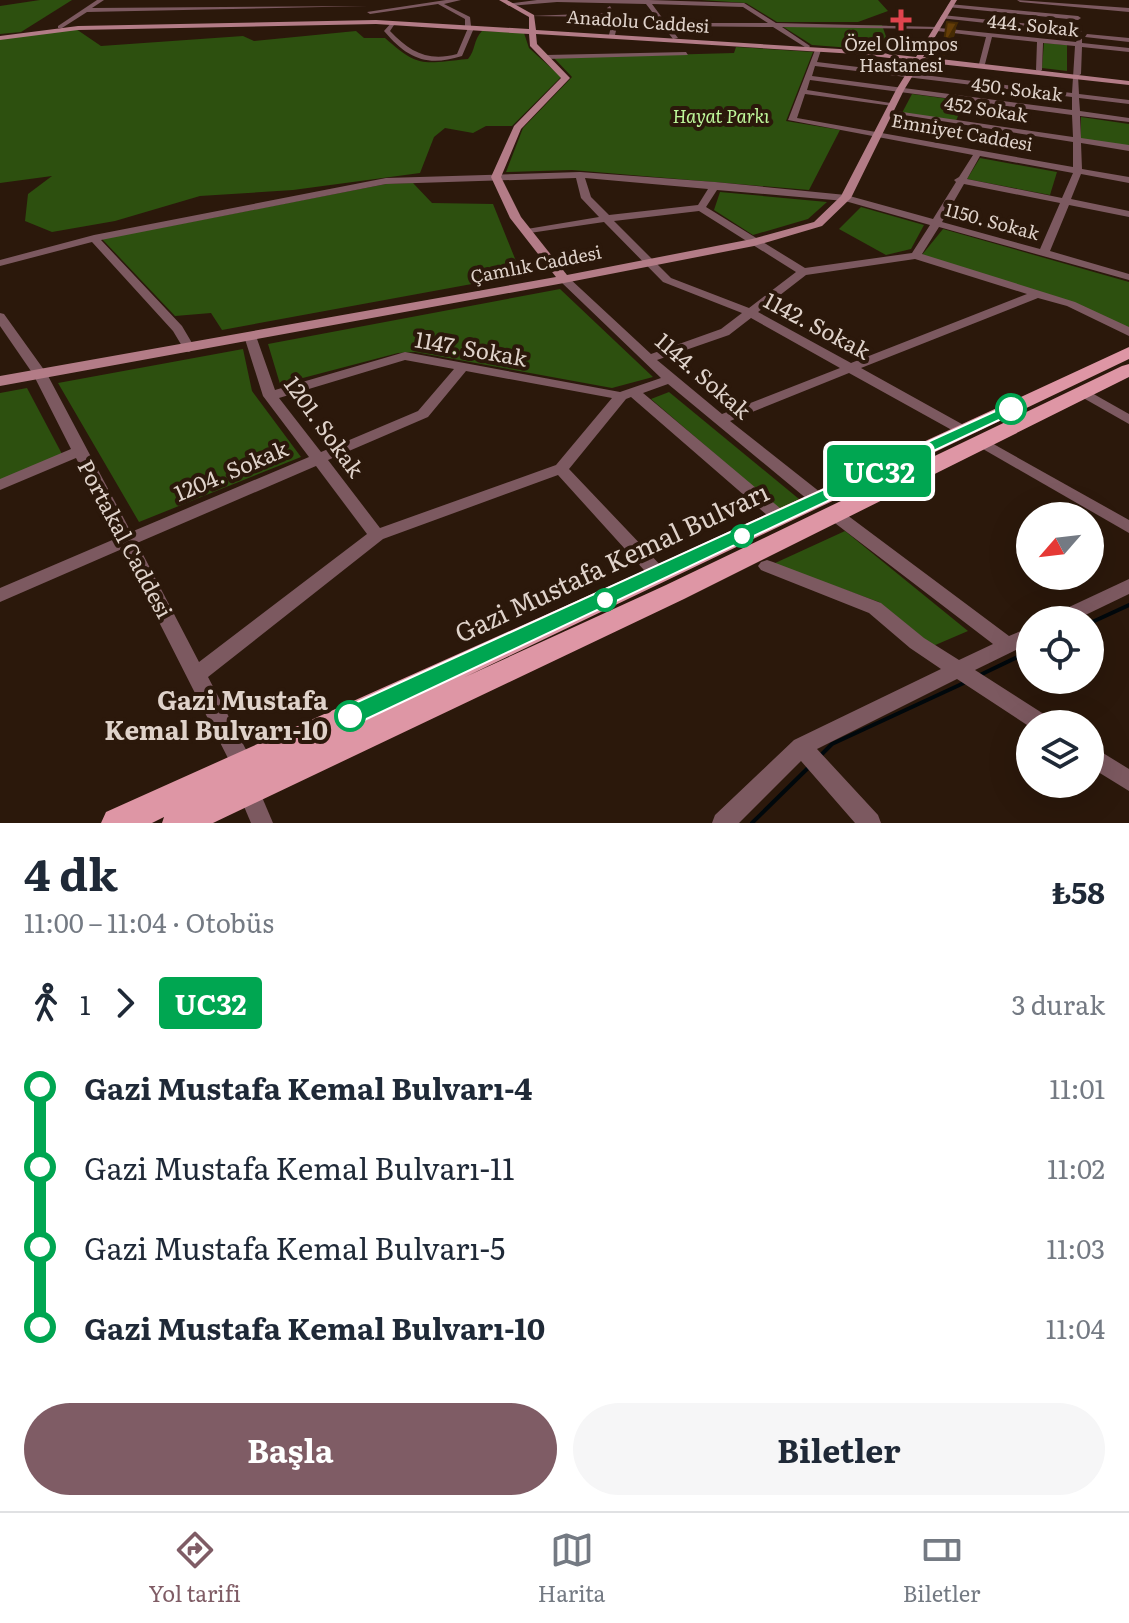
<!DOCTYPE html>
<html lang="tr">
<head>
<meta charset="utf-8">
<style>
  :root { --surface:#fff; --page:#f6f6f7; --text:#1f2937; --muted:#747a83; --line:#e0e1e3; --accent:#7f5c65 }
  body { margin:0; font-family:Literata,serif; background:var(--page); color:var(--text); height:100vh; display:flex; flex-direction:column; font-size:30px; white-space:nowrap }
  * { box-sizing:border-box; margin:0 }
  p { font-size:26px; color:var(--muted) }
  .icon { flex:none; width:44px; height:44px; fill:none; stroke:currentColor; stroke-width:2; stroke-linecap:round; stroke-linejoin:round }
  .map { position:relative; height:823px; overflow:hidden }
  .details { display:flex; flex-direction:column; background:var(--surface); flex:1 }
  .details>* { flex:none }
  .badge { padding:0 16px; border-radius:6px; font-size:28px; line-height:52px }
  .needle { width:52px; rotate:242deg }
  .fabs { position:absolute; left:1016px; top:502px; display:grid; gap:16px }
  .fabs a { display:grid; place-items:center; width:88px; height:88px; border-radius:50%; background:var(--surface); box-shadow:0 8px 32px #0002; font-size:40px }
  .map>.badge { position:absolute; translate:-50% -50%; box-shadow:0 0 0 4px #fff }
  .legs { display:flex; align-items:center; gap:12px; height:88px; padding:0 24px; font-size:26px }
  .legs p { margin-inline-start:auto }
  .head { display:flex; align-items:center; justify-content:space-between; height:136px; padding:0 24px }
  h1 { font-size:44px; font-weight:700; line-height:60px }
  .button { display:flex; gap:16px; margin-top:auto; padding:16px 24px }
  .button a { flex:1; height:92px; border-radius:48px; background:var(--accent); color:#fff; font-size:32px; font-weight:700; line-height:92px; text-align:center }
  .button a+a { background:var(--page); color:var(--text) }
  ul { padding:0 24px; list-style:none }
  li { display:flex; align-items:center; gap:28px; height:80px; font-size:30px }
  li i { display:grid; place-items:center; width:12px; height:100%; margin:0 10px; background:currentColor }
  li i::after { content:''; width:20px; height:20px; margin:-10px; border:6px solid; border-radius:50%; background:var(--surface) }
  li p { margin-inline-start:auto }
  li:first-child i { background:linear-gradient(#0000 50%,currentColor 0) }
  li:last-child i { background:linear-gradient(currentColor 50%,#0000 0) }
  .tabs { display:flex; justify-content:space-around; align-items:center; height:112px; border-top:2px solid var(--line); background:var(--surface); font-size:22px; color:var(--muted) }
  .tabs a { display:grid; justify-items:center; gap:4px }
  .tabs .selected { color:var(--accent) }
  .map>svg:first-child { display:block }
  .green { fill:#2d500f }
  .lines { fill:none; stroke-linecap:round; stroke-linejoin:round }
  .stream { stroke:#00080c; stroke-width:4 }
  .street { fill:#7c5960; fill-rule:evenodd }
  .secondary { fill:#b37c87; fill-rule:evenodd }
  .primary { fill:#de96a5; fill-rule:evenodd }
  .wall { fill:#563406 }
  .shaded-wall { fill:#462b05 }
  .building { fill:#643d07; stroke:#462b05; stroke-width:2 }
  .line-1 { fill:#00a651; stroke:#fff; stroke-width:2 }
  .health-dot { fill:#e0444e; stroke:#2b180b; stroke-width:3 }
  .stop-1-dot { fill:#fff; stroke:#00a651; stroke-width:4 }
  .labels { text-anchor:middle; stroke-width:8; stroke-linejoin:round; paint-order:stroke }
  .far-street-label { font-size:18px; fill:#dfd2ca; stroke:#2b180b }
  .far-poi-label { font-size:18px; fill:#dfd2ca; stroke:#2b180b }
  .far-park-label { font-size:18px; font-style:italic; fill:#bff89b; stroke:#2b180b }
  .street-label { font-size:22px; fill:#dfd2ca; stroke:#2b180b }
  .near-street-label { font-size:26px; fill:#dfd2ca; stroke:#2b180b }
  .near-stop-label { font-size:26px; font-weight:bold; fill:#dfd2ca; stroke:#2b180b; text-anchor:end }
</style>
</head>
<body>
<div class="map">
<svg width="1129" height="823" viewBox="0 0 1129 823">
  <rect width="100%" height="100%" fill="#2b180b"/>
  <g class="green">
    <polygon points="40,0 72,0 21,32 0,34 0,6"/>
    <polygon points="701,0 878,0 888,11 858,22 777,22 746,3"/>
    <polygon points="882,25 891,51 812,45 782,26"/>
    <path d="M 76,29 L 101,46 L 243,36 L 254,41 L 356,31 L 364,38 L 385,38 C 420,69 423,63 468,59 C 476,50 473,40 482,31 L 524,33 L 529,48 L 561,77 L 512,126 L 486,126 L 473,133 L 445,128 L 434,137 L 420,173 L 293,190 L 200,196 L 115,221 L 52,232 L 25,221 L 28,194 L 52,176 L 0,183 L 0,39 Z"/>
    <polygon points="1044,43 1067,45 1067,71 1042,68"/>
    <polygon points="736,47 813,52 786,121 840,130 809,190 572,170 506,172 523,128 572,77 554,58 734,53"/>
    <polygon points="912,94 964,101 956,121 902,113"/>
    <polygon points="1081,117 1129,124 1129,146 1081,139"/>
    <polygon points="980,158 1057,172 1050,195 967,179"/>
    <polygon points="413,183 432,203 493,204 518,266 532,273 222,330 211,313 175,316 102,239 386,184"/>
    <polygon points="720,192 827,202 808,219 753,235 714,210"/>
    <polygon points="861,207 924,225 911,249 886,255 839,229"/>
    <polygon points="943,229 1129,282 1129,331 1073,304 921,256"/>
    <polygon points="560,289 653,377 612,388 415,352 398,353 280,384 268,344"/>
    <polygon points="243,349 252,391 301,457 139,522 58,383"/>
    <polygon points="27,388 62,454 0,480 0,393"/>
    <polygon points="669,392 799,499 779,509 651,399"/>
    <polygon points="845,531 968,631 933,646 879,602 773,564"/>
  </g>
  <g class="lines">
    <g class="stream">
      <polyline points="1090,623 1129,605"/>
      <polyline points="980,675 1030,651"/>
      <polyline points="820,756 832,744 966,682"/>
      <polyline points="752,823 809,767"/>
    </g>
    <g class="street">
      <polygon points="97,0 104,0 92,8 368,6 87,12 62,28 58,28 58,26"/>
      <path d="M 446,0 L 461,0 L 444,4 L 470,17 L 471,26 L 474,28 L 462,56 C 427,67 408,59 384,31 L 392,22 L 396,22 L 390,31 C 410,52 428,62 457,54 L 468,28 L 465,26 L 465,19 L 438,4 L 370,14 L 367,12 Z"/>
      <path d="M 537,0 L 649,0 L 744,3 L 776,23 L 939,27 L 936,29 L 782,27 L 810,46 L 808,49 L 773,27 L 669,26 L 678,38 L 673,39 L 646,4 L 557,2 L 509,6 L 506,4 ZM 652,4 L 743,7 L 768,23 L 666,23 Z"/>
      <polygon points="1017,0 1129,8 1129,12 1020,2"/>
      <polygon points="949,4 1078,16 1081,18 1078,20 947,7"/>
      <polygon points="610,6 618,22 615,35 612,37 609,35 612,22 610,17 529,16 609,13 607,8"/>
      <polygon points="942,15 1079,29 1082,31 1079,33 940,18"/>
      <path d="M 939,28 L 1076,42 L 1079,37 L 1082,39 L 1082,43 L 1129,48 L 1129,52 L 1082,47 L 1081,74 L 1078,76 L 1079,94 L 1129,100 L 1129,104 L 1079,98 L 1080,111 L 1129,118 L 1129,122 L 1080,116 L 1081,138 L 1129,145 L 1129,151 L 1081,143 L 1082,169 L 1129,177 L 1129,183 L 1081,174 L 1071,199 L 1129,211 L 1129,217 L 1069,205 L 1050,251 L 1129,274 L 1129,280 L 939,227 L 922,254 L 1075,302 L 1129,327 L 1129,336 L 1067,306 L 1038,298 L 861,368 L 969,428 L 971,431 L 969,434 L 959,434 L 849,373 L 730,421 L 825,496 L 827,500 L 825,504 L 813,504 L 668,384 L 643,393 L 787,514 L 789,518 L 787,522 L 775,522 L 631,397 L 626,399 L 569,469 L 665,570 L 668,575 L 665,580 L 659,581 L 653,580 L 558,475 L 383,539 L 208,677 L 254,765 L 251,772 L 243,775 L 235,772 L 122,549 L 0,602 L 0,588 L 117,538 L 76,458 L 0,490 L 0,479 L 71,449 L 33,374 L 0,326 L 0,313 L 4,314 L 47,374 L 131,532 L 309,457 L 263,396 L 244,336 L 246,333 L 254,333 L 256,336 L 275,390 L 405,352 L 620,392 L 661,378 L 560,281 L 560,277 L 568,277 L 651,354 L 721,329 L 742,313 L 663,282 L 604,222 L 523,234 L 523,230 L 527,229 L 599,217 L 581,198 L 576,178 L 386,184 L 101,240 L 182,326 L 195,348 L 189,352 L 185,351 L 173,331 L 92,242 L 0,266 L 0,260 L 94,235 L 386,178 L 580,172 L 715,182 L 846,195 L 933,219 L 956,182 L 954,180 L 959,177 L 973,155 L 788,120 L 815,50 L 818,48 L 821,50 L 817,62 L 1072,93 L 1075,46 L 1043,43 L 1042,70 L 1039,72 L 1036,70 L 1037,42 L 992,37 L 985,64 L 982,66 L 979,64 L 986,37 L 937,31 ZM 815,66 L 1072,97 L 1072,110 L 812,76 ZM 810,80 L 1072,115 L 1073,137 L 889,110 L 885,112 L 1073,142 L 1073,167 L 797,118 L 805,94 L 893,106 L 897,104 L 807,90 ZM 980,156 L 1073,173 L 1062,198 L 967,179 ZM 585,178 L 708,189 L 698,205 L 609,215 L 591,197 ZM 964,184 L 1060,203 L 1040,249 L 942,222 ZM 717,190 L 845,201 L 930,225 L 912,253 L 805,268 L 706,207 ZM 699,211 L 796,272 L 749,308 L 671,278 L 614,221 ZM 915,259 L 1027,294 L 851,363 L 758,312 L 806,275 ZM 751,318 L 840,368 L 722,414 L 657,360 L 729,335 ZM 405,360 L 454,369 L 418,411 L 321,452 L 279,398 ZM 466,371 L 612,398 L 556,465 L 380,528 L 328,460 L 428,417 ZM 316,466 L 367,534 L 199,662 L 137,543 Z"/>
      <polygon points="1087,34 1129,38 1129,42 1085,37"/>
      <polygon points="686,52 688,55 546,59 543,57 546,55"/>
      <polygon points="1083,388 1129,414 1129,424 1078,395 1076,392 1078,389"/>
      <polygon points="981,437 1129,520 1129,533 976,445 974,442"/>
      <polygon points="833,507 839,509 1009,636 1030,627 1030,643 975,670 1050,718 1053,724 1030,724 1030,727 957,679 817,749 878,815 881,823 855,823 801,761 739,823 712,823 715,815 794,740 941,669 910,648 869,613 761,570 758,566 761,562 767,560 773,562 881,603 924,638 959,660 993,644 827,517 825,513 827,509"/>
      <polygon points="1129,579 1129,594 1075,620 1049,620 1052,615"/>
      <polygon points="1090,745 1129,769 1129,791 1090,767"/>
      <polygon points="248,780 256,783 273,823 251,823 237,790 240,783"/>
    </g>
    <path class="secondary" d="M 499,0 L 507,0 L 534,15 L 536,30 L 856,50 L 916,57 L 951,0 L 957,0 L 923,57 L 1129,81 L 1129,85 L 921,62 L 904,90 L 851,198 L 822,226 L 754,246 L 564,283 L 0,386 L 0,376 L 556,277 L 510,218 L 491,177 L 514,126 L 561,78 L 530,46 L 529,34 L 376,24 L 78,30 L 0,40 L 0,36 L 78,26 L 376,20 L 529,29 L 529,17 ZM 536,34 L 856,54 L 914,61 L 896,90 L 841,196 L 814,222 L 752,239 L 567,275 L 521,217 L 501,177 L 521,129 L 570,78 L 537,44 Z"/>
    <polygon class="primary" points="1129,347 1129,359 465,677 666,585 1122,366 1129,364 1129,377 684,599 213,823 162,823 164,817 152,823 101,823 106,812 650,568"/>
  </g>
  <polygon class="wall" points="947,22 957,23 954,37 944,56 941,56"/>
  <polygon class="shaded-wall" points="957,23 954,37 944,56 947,41"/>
  <polygon class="building" points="947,22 957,23 947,41 944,41"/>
  <polygon class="line-1" points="1011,404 1019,409 1016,412 358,723 350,726 342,723 339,716 342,709"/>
  <path class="health-dot" d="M897 8h8v8h8v8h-8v8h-8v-8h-8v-8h8z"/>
  <g class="stop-1-dot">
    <circle cx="1011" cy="409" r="14"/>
    <circle cx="742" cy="536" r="10"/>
    <circle cx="605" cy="600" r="10"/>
    <circle cx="350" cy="716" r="14"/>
  </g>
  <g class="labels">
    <g class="far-street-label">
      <text transform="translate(638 22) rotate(4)" y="6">Anadolu Caddesi</text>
      <text transform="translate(1033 26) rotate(6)" y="6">444. Sokak</text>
      <text transform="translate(1017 90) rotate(7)" y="6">450. Sokak</text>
      <text transform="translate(986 110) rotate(9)" y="6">452 Sokak</text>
      <text transform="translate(962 133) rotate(10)" y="6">Emniyet Caddesi</text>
      <text transform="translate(992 222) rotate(15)" y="6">1150. Sokak</text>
      <text transform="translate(536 265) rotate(-11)" y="6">Çamlık Caddesi</text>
    </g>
    <g class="far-poi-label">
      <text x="901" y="51">Özel Olimpos<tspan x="901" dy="21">Hastanesi</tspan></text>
    </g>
    <g class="far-park-label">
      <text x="721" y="123">Hayat Parkı</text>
    </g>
    <g class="street-label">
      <text transform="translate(817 326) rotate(28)" y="8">1142. Sokak</text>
      <text transform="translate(471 349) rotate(10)" y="8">1147. Sokak</text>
      <text transform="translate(703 376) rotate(41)" y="8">1144. Sokak</text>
      <text transform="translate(324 427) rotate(54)" y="8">1201. Sokak</text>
      <text transform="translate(231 471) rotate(-23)" y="8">1204. Sokak</text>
      <text transform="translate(125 539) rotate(62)" y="8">Portakal Caddesi</text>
    </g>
    <g class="near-street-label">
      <text transform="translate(612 563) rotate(-25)" y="9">Gazi Mustafa Kemal Bulvarı</text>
    </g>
    <g class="near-stop-label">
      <text x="328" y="710">Gazi Mustafa<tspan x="328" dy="30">Kemal Bulvarı-10</tspan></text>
    </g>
  </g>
</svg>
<div class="fabs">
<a><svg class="needle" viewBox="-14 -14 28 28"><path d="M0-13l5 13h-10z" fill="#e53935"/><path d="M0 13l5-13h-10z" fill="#747a83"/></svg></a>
<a><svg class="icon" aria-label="locate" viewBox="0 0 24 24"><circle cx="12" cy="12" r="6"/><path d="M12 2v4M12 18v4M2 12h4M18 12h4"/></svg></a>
<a><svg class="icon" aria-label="layers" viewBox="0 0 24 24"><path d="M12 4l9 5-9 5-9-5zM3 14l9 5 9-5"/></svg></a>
</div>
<b class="badge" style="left:879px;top:471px;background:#00a651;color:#fff">UC32</b>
</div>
<section class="details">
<div class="head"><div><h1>4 dk</h1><p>11:00 – 11:04 · Otobüs</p></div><b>₺58</b></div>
<div class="legs"><svg class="icon" aria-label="walk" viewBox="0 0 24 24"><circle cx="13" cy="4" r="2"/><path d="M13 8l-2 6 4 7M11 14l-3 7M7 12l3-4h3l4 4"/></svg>1<svg class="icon" aria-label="forward" viewBox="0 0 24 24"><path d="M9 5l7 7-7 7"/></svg><b class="badge" style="background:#00a651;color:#fff">UC32</b><p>3 durak</p></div>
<ul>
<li><i style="color:#00a651"></i><b>Gazi Mustafa Kemal Bulvarı-4</b><p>11:01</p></li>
<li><i style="color:#00a651"></i><span>Gazi Mustafa Kemal Bulvarı-11</span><p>11:02</p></li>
<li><i style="color:#00a651"></i><span>Gazi Mustafa Kemal Bulvarı-5</span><p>11:03</p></li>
<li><i style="color:#00a651"></i><b>Gazi Mustafa Kemal Bulvarı-10</b><p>11:04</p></li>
</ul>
<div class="button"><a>Başla</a><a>Biletler</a></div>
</section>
<nav class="tabs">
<a class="selected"><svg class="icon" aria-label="directions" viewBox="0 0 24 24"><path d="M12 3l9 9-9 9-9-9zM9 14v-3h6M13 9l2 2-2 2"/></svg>Yol tarifi</a>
<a><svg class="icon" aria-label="map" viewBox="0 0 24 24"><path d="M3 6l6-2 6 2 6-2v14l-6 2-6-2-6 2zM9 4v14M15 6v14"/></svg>Harita</a>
<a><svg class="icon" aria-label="tickets" viewBox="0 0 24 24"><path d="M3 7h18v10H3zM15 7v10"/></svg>Biletler</a>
</nav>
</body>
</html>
